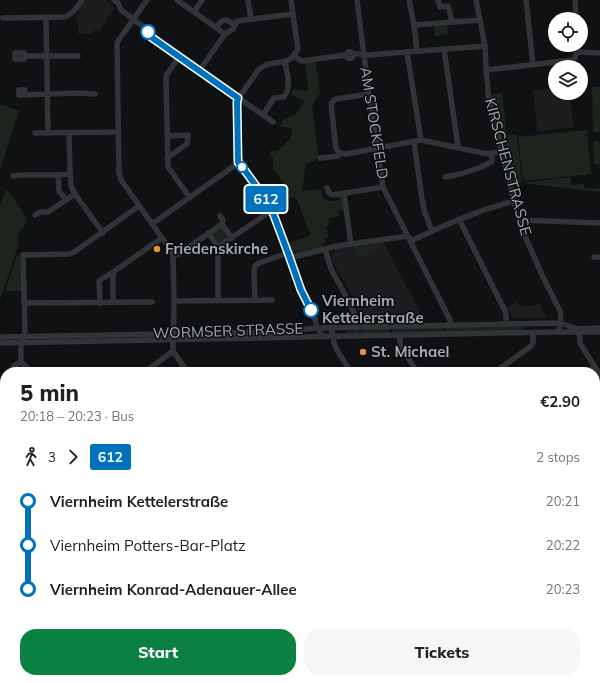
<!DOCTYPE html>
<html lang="en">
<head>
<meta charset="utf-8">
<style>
  :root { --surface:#fff; --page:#f6f6f6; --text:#202124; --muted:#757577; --accent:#0b8043 }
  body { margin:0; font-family:Mulish,sans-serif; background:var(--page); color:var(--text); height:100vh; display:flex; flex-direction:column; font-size:15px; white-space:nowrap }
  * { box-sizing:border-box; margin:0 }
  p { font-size:13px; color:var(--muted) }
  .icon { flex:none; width:22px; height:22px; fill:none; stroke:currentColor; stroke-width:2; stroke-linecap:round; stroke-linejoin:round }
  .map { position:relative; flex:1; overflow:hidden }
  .panel { position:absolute; left:0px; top:367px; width:600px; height:316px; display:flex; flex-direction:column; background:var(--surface); border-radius:16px 16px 0 0; box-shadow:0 1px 3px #0004 }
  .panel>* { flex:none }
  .badge { padding:0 8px; border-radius:3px; font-size:14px; line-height:26px }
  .tools { position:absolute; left:548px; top:12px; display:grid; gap:8px }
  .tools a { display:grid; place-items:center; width:40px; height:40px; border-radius:50%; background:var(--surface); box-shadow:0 1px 3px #0004; font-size:20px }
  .map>.badge { position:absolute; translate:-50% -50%; box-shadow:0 0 0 2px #fff }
  .legs { display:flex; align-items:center; gap:6px; height:44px; padding:0 20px; font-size:13px }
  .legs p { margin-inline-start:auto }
  .summary { display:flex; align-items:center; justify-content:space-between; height:68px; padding:0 20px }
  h1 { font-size:22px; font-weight:800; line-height:30px }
  .primary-button { display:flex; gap:8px; margin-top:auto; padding:8px 20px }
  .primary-button a { flex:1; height:46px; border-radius:16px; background:var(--accent); color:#fff; font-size:16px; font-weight:800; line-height:46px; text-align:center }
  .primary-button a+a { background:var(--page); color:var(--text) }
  ul { padding:0 20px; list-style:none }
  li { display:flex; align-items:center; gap:14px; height:44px; font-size:15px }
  li i { display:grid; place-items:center; width:6px; height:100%; margin:0 5px; background:currentColor }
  li i::after { content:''; width:10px; height:10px; margin:-5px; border:3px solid; border-radius:50%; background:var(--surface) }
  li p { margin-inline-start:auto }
  li:first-child i { background:linear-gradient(#0000 50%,currentColor 0) }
  li:last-child i { background:linear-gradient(currentColor 50%,#0000 0) }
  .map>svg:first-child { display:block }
  .built { fill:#1d1d1f }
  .green { fill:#1d241d }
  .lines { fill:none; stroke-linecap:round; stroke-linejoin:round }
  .minor { stroke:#323337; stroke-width:5.5 }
  .line-1-casing { stroke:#fff; stroke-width:9 }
  .line-1 { stroke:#0072bc; stroke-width:6 }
  .stop-1-dot { fill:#fff; stroke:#0072bc; stroke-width:2 }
  .poi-dot { fill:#ea9231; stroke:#0c0c0d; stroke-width:1.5 }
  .labels { text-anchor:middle; stroke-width:3; stroke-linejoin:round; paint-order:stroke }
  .street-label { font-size:15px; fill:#a2a9b2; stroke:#0c0c0d }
  .poi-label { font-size:15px; font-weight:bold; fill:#a2a9b2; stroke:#0c0c0d; text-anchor:start }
  .stop-label { font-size:15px; font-weight:bold; fill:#a2a9b2; stroke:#0c0c0d; text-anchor:start }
</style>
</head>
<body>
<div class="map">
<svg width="600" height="683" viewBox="0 0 600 683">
  <rect width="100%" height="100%" fill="#101112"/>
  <g class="built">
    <polygon points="85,0 106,0 115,7 99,31 95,30 92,34 78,34 78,23 75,19 80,12 78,10"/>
    <polygon points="555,88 555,93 570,93 573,127 537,131 533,90"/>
    <polygon points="383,241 424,320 396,321 389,311 373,321 363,321 355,306 357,305 331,258 333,257 331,253 335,251 334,249"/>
    <polygon points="517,302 519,306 533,306 538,302 547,318 513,318 507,307"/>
  </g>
  <g class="green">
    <polygon points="447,25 448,34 435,36 434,26"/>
    <polygon points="316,61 320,93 312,105 319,159 315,160 313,162 306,163 302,191 321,189 323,198 329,201 339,200 338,196 342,195 345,212 343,212 342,210 339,210 339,216 338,216 338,217 332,217 331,218 329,219 329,226 326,227 329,237 324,238 326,242 323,243 323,247 315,249 312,251 312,249 305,251 305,253 303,253 302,252 296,254 296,255 293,253 290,243 310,235 297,199 294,197 289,199 288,198 290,192 273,169 273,157 270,156 270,151 277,151 291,138 292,131 290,128 280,127 283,120 297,113 305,101 291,95 293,89 308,91 305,63"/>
    <polygon points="592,87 600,87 600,132 593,132"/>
    <polygon points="502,93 507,135 517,135 522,183 571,177 571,185 584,184 585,189 600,188 600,192 512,182 492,94"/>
    <polygon points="0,104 19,111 0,170"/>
    <polygon points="587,130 591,174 523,181 518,137"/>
    <polygon points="593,141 600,141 600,164 594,164"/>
    <path d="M 6,188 L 27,218 C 27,229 14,232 19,243 L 0,300 L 0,205 Z"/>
    <polygon points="222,226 229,237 219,244 211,233"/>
    <polygon points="374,242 375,242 381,247 361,258 353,245 356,244 358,247 363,246 361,244 363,244 364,246 375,245"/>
    <polygon points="17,255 21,258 22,291 5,291"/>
    <polygon points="523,325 523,332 446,334 445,326"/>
    <polygon points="444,326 444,334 392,335 392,327"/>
    <polygon points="371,328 389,328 389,335 346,335 346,331 361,331"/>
  </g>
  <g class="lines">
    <g class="minor">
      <path d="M 114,0 L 118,3 L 121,10 L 145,28 L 151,37 L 263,115 L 274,98 L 284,97 C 292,86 287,74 285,62"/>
      <polyline points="147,0 118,41 117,45 119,173 121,180 170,249 173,256 174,301 173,351 187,372"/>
      <polyline points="177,0 225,34"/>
      <polyline points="248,0 251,19"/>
      <path d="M 291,0 L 298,49 C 287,71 273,56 258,70 L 238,99 L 237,102 L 238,162 L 243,168 L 270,205 L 288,253 L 301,290 L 315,319 L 317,328 L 323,337"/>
      <polyline points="357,0 369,94 383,187 450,320 451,325"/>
      <polyline points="409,0 414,25 417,51"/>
      <polyline points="438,0 440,7 448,6 452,21"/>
      <polyline points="476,0 485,46 486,70 489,99 514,201 522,229 542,275 560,311 561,316 559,332"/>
      <polyline points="526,0 533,65"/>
      <polyline points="575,0 576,19"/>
      <polyline points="194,12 202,0"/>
      <path d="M 3,18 L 65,17 C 73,14 77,7 82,0"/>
      <polyline points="46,18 48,133"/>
      <polyline points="414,25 480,20"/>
      <path d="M 216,27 C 224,18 225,18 235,25"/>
      <polyline points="577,45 577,52"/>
      <polyline points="444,49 458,147"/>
      <circle cx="350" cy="55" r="3.5"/>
      <polyline points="407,52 421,140"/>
      <polyline points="353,54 359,54 368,55 485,46"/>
      <polyline points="24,56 24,53 15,53 15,59 24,59 24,56 78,56"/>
      <polyline points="294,56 298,59 302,61 346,55"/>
      <polyline points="179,57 167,74 166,78 168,167 190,198"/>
      <polyline points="486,70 573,60 575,58 577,52 600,53"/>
      <polyline points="199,71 225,34 233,29 237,21 293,14"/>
      <polyline points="25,94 25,90 19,90 19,95 78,93 95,94"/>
      <path d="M 369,94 L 336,99 L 334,100 L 331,104 L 336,148 C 338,153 341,154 346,154 L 421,140 L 488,154 L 502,151"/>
      <polyline points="263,115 273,122"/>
      <polyline points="35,133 118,132"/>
      <polyline points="69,133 70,171 71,186 75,194 103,233"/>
      <polyline points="167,136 188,135 187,144 167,158"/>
      <polyline points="414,142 422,199 425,213 432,231"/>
      <polyline points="320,158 338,156 340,154"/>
      <polyline points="70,174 58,175 59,191 66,200 75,194"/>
      <polyline points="13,176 20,175 58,175"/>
      <path d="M 445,177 C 455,176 486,167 492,161 L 492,154"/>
      <polyline points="327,188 329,193 333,195 383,187"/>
      <polyline points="344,193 351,244"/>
      <polyline points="35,215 40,212 48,212 66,200"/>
      <polyline points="220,216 223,220 222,224"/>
      <polyline points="459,219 505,311 506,315 506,324"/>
      <polyline points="519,220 600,223"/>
      <polyline points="152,224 234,166 238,162"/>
      <polyline points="222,224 232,238"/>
      <polyline points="208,233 218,247 218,300"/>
      <path d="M 411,241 C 444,225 478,210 514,201"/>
      <polyline points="218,247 272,210"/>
      <polyline points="325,249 331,269 349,302 355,315 356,328"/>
      <polyline points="173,256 179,254 222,224"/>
      <polyline points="594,257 600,257"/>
      <polyline points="290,258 337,246 408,236"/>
      <polyline points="255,300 254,271 255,266 259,263 288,253"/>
      <polyline points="174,301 272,300"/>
      <polyline points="113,302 113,272 162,238"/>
      <polyline points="24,303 152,302"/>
      <polyline points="100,303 99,281 113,272"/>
      <polyline points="330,328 333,334 334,343 338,352 351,372"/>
      <polyline points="579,329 580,343 600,375"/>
      <polyline points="400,335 400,345 417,372"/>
      <polyline points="0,337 274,332 317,328 553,323 563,324 578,329 600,328"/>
      <polyline points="0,343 553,332 600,332"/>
      <polyline points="10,372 15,365 21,362"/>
      <polyline points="31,372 21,362 21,344 24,338 25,330 23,255 69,254 74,252 139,206"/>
      <polyline points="145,372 173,351"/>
      <polyline points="495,372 531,346 533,343 533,333"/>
      <polyline points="587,372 594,367"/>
      <polyline points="0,385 5,378"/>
      <polyline points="595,432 600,429"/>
      <polyline points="0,457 5,460"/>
      <polyline points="595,487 600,484"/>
      <polyline points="0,506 5,505"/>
      <polyline points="0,562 5,563"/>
      <polyline points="595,599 600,597"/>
      <polyline points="0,604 5,605"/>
      <polyline points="0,637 5,638"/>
      <polyline points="595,652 600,659"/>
      <polyline points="0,676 5,677"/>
      <polyline points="250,678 256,683"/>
      <polyline points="317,678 321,683"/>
      <polyline points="367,678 371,683"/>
      <polyline points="445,678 450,683"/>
      <polyline points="525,678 526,683"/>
      <polyline points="67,683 68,678"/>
      <polyline points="122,683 123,678"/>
      <polyline points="177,683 178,678"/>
      <polyline points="233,683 236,678"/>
      <polyline points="260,683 266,678"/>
      <polyline points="575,683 594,678"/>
    </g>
  </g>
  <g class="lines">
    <g class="line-1-casing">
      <polyline id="line-1" points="148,32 151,37 238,98 237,102 238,162 243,168 270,205 288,253 301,290 311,310"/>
    </g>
    <use href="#line-1" class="line-1"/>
  </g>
  <g class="stop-1-dot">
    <circle cx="148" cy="32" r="7"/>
    <circle cx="242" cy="167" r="5"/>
    <circle cx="311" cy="310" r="7"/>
  </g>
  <g class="poi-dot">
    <circle cx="157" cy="249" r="4"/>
    <circle cx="363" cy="352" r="4"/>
  </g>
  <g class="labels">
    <g class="street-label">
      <text transform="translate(374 123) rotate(81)" y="5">AM STOCKFELD</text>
      <text transform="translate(508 167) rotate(75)" y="5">KIRSCHENSTRASSE</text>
      <text transform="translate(228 331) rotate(-2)" y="5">WORMSER STRASSE</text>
    </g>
    <g class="poi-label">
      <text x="165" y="254">Friedenskirche</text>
      <text x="371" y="357">St. Michael</text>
    </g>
    <g class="stop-label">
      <text x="322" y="306">Viernheim<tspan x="322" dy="17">Kettelerstraße</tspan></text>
    </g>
  </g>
</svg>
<div class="tools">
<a><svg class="icon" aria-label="locate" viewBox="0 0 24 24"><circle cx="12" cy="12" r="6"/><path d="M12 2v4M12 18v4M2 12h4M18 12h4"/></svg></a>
<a><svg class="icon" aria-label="layers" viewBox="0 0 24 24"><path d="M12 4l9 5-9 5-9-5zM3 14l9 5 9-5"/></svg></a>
</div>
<b class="badge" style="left:266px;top:199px;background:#0072bc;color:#fff">612</b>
<section class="panel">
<div class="summary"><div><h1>5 min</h1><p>20:18 – 20:23 · Bus</p></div><b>€2.90</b></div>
<div class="legs"><svg class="icon" aria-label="walk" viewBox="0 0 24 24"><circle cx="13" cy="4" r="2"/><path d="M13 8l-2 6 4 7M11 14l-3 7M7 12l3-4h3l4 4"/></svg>3<svg class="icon" aria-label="forward" viewBox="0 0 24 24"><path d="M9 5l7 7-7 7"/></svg><b class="badge" style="background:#0072bc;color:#fff">612</b><p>2 stops</p></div>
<ul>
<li><i style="color:#0072bc"></i><b>Viernheim Kettelerstraße</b><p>20:21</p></li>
<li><i style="color:#0072bc"></i><span>Viernheim Potters-Bar-Platz</span><p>20:22</p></li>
<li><i style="color:#0072bc"></i><b>Viernheim Konrad-Adenauer-Allee</b><p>20:23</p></li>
</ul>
<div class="primary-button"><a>Start</a><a>Tickets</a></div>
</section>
</div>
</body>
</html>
